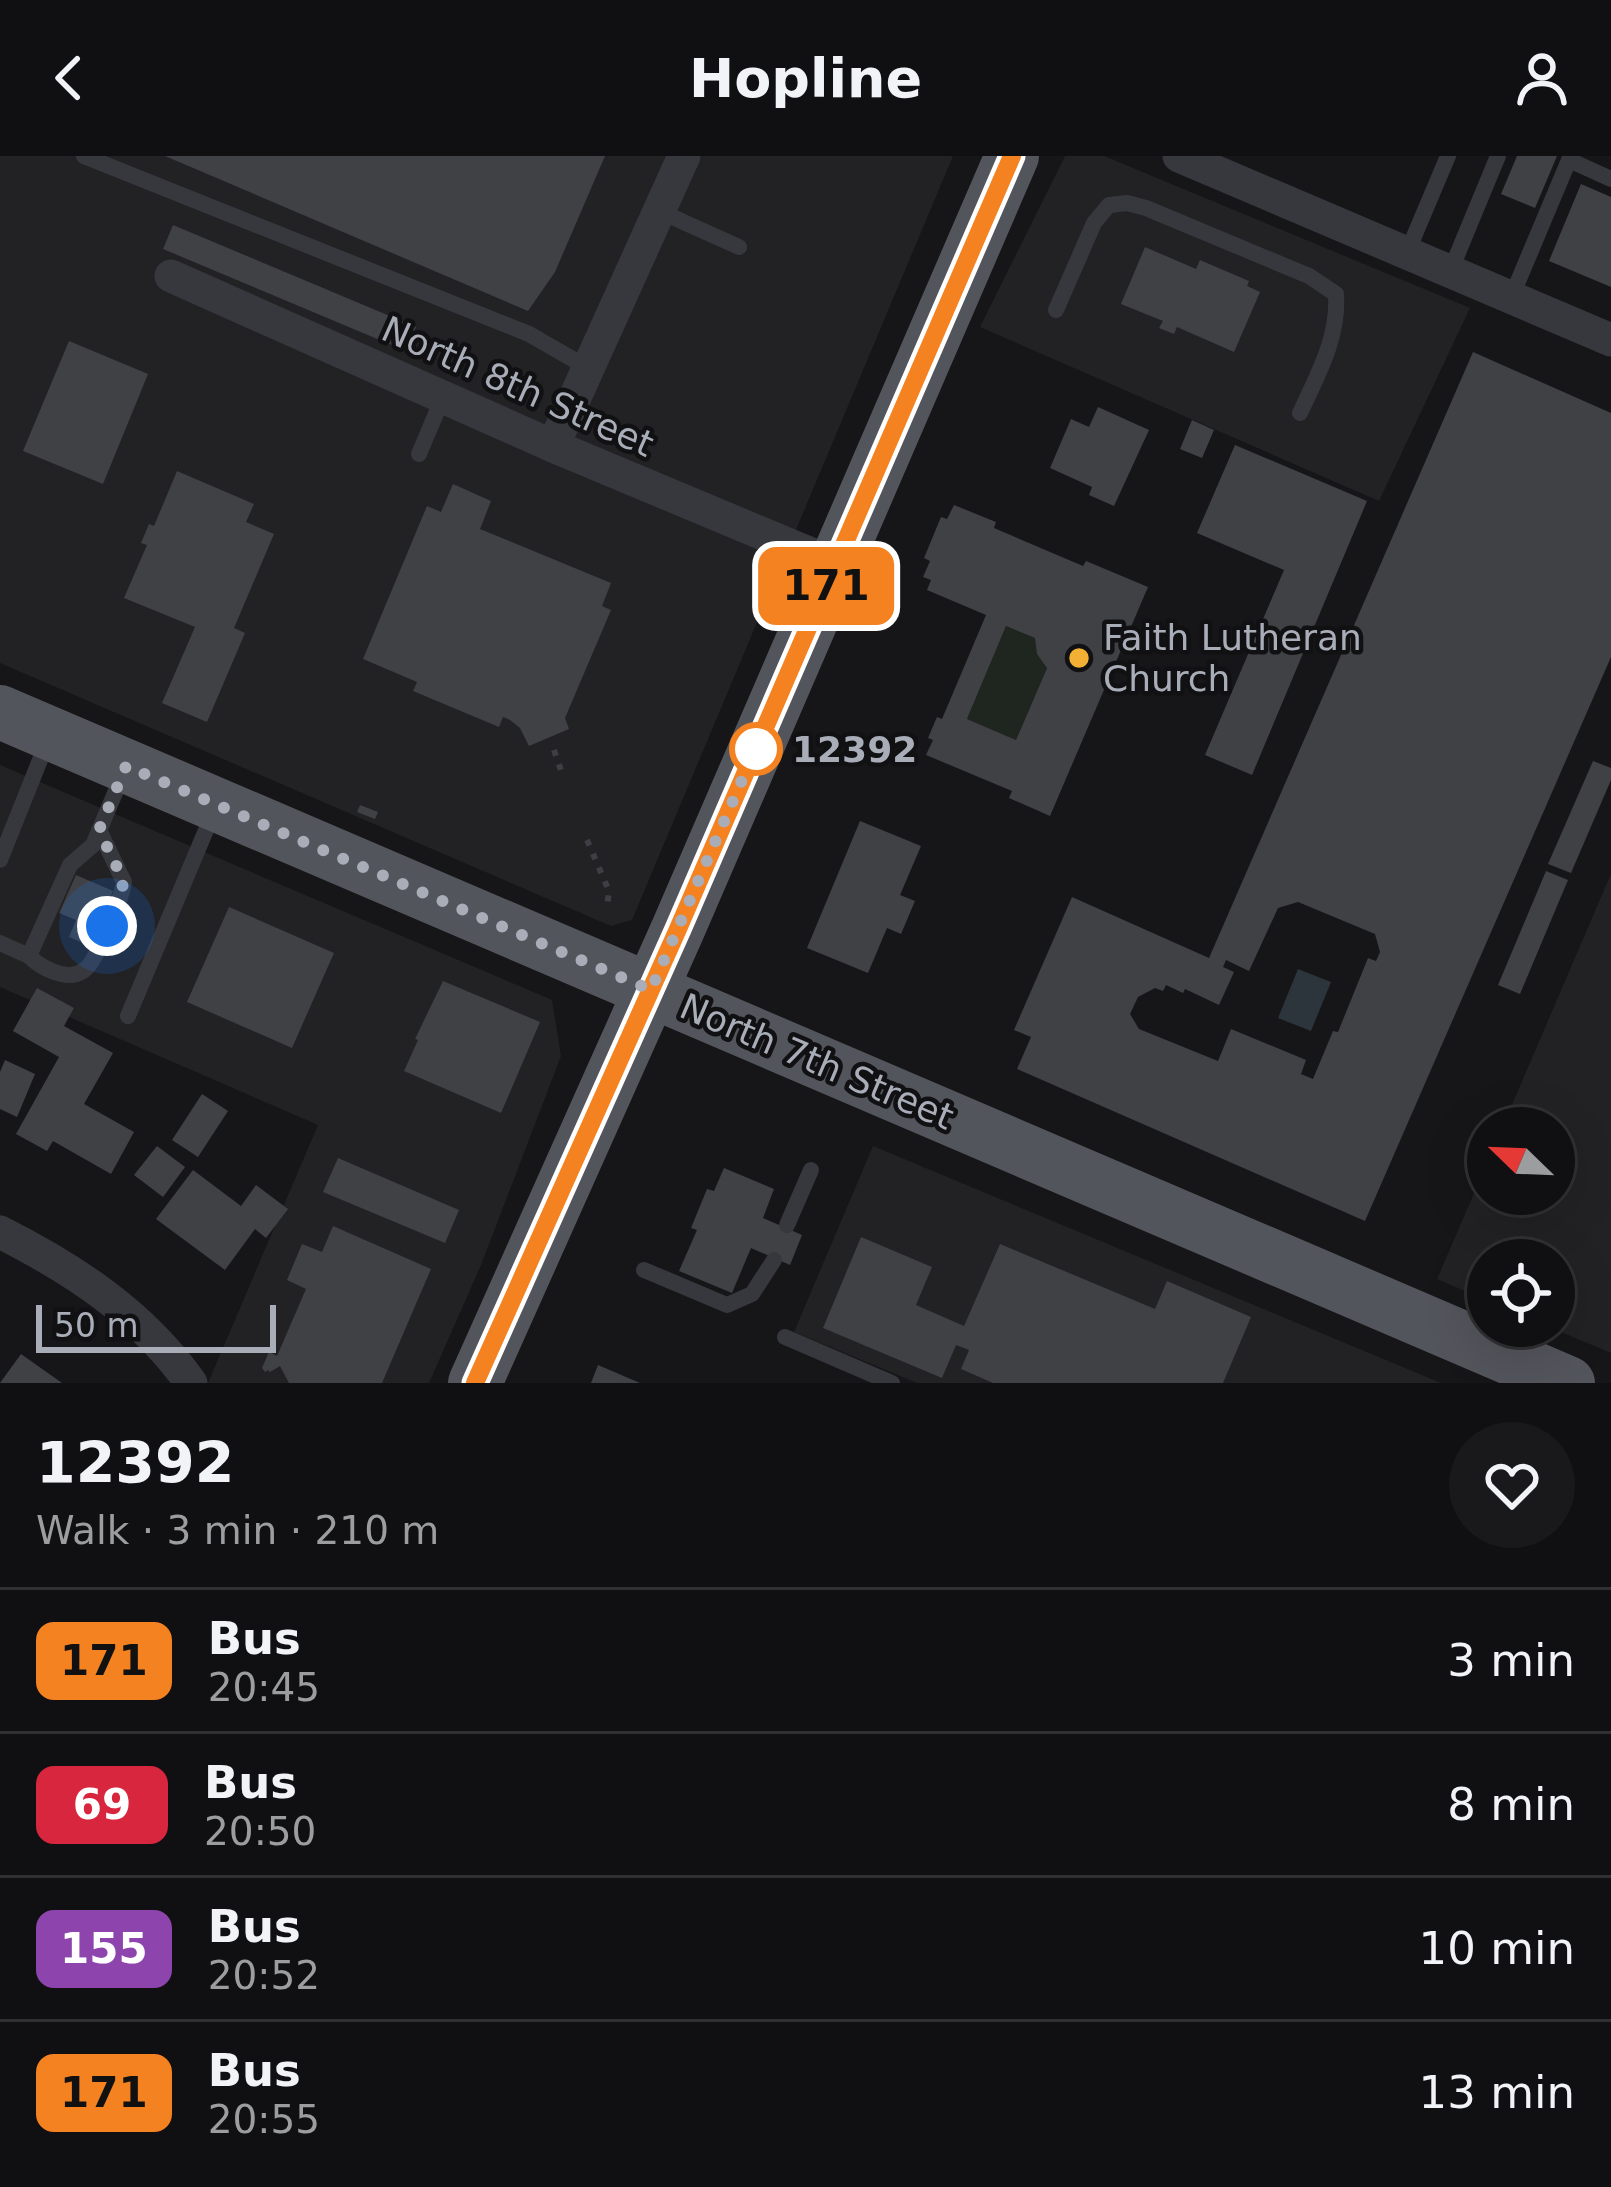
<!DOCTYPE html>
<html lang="en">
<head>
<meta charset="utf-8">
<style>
  :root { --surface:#101012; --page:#19191b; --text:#f1f3f6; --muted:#9c9d9f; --line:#303032 }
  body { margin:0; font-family:"DejaVu Sans",sans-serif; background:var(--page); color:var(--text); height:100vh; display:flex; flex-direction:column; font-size:45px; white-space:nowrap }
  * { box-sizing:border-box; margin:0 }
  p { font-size:39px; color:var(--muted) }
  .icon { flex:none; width:66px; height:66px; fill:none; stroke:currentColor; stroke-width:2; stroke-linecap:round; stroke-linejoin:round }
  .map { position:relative; height:1227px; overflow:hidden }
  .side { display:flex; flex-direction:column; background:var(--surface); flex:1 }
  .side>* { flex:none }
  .badge { padding:0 24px; border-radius:18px; font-size:42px; line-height:78px }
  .needle { width:78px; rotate:293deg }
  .tools { position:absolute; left:1467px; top:951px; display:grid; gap:24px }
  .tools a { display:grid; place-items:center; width:108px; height:108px; border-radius:50%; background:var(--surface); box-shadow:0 12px 48px #0002,0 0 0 3px var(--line); font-size:60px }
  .scale { position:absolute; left:36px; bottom:30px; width:240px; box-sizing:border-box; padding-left:12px; border:6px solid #a8adb8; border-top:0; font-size:33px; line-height:42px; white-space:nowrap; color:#a8adb8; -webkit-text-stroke:9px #111113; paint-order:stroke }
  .you { position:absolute; width:60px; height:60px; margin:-30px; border:9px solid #fff; border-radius:50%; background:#1a73e8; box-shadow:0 0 0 18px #1a73e833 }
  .map>.badge { position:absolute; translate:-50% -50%; box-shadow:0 0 0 6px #fff }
  .round { display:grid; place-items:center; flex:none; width:126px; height:126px; border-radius:63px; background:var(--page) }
  .head { display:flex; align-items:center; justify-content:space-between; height:204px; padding:0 36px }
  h1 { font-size:57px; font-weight:700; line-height:90px }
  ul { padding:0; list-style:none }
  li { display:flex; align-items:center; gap:36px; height:144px; padding:0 36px; border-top:3px solid var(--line) }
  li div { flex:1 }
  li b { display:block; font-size:45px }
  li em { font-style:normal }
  li .badge { min-width:132px; font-weight:700; text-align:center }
  header { display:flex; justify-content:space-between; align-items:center; height:156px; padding:0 36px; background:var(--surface); font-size:54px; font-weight:700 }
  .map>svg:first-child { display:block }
  .built { fill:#222225 }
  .green { fill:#1e261f }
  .water { fill:#2c353c }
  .building { fill:#404145; fill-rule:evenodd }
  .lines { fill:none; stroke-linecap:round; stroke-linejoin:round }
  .path { stroke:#3d3f44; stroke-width:6; stroke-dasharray:6 9; stroke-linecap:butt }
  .lane { stroke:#37383d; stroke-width:16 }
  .street { stroke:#37383d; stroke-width:33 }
  .primary { stroke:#53555c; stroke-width:54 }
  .line-casing { stroke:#fff; stroke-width:27 }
  .line { stroke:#f58220; stroke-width:18 }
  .walk { stroke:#a8adb8; stroke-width:12; stroke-dasharray:0 21.6 }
  .poi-dot { fill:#f2b134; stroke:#111113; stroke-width:4.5 }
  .stop-dot { fill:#fff; stroke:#f58220; stroke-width:6 }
  .labels { text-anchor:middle; stroke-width:9; stroke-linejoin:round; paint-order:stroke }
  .street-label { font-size:36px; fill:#a8adb8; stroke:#111113 }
  .poi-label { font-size:36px; fill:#a8adb8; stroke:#111113; text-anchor:start }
  .stop-label { font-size:36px; font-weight:bold; fill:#a8adb8; stroke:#111113; text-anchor:start }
</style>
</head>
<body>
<header><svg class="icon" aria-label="back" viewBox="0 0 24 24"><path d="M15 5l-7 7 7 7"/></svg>Hopline<svg class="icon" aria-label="person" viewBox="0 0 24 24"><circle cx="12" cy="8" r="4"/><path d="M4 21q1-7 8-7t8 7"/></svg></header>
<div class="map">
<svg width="1611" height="1227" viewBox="0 0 1611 1227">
  <rect width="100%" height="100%" fill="#161618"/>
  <g class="built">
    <polygon points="0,0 953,0 632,764 611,770 0,507"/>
    <polygon points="1065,0 1104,0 1470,152 1379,345 980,171"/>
    <polygon points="0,609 552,844 561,900 481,1109 429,1227 208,1227 318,969 0,831"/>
    <polygon points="1611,718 1611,1197 1547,1170 1554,1170 1554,1104 1488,1104 1488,1145 1437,1123 1488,1005 1488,1038 1554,1038 1554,972 1502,972"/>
    <polygon points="873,990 1441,1227 917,1227 794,1176"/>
  </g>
  <polygon class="green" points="1006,470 1035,482 1047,512 1016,584 967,563"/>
  <polygon class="water" points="1298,813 1331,826 1311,875 1278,862"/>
  <g class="building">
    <polygon points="165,0 605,0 555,116 528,155"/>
    <polygon points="1517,0 1557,0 1535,52 1501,38"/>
    <polygon points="1581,28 1611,41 1611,131 1549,105"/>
    <polygon points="173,69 416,171 406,195 163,93"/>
    <polygon points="1145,91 1196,113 1200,104 1249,125 1247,130 1260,136 1234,196 1177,171 1174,178 1159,172 1163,165 1121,148"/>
    <polygon points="69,185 148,218 103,328 23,295"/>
    <path d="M 1473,196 L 1611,257 L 1611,501 L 1365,1065 L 1017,913 L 1031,881 L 1014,874 L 1072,741 L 1209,802 ZM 1298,746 L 1375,778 L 1380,796 L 1376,805 L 1368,802 L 1338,876 L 1333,875 L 1313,923 L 1301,918 L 1306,904 L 1231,873 L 1218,905 L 1139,873 L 1130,858 L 1138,841 L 1155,832 L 1163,835 L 1166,829 L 1183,837 L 1185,833 L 1219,849 L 1234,816 L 1223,811 L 1226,804 L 1249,815 L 1278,752 Z"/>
    <polygon points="1098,251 1149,274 1114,350 1089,339 1092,331 1050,312 1071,263 1089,271"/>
    <polygon points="1192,264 1214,274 1202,302 1180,293"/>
    <polygon points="1235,289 1367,345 1252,619 1205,599 1284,414 1197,377"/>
    <polygon points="177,315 254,348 246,366 274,378 234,472 245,477 207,566 162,547 195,471 124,442 147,389 141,387 149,368 154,370"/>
    <polygon points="453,328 491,345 480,373 611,427 602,450 611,454 565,562 569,573 529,590 520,572 510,564 503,561 499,571 413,535 417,526 363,503 427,350 441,356"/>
    <path d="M 954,349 L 996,366 L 994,372 L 1083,410 L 1086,405 L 1148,431 L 1050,660 L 1009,642 L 1012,635 L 926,599 L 933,584 L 928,582 L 937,561 L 942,563 L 986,459 L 927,434 L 931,424 L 923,421 L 930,405 L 924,402 L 941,361 L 947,363 ZM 1006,470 L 1035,482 L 1037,498 L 1047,512 L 1016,584 L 967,563 Z"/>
    <polygon points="1593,605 1611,612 1611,624 1571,717 1548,708"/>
    <polygon points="360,649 378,656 375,663 357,656"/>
    <polygon points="860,665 921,690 900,739 915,745 901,778 887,772 868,817 807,792"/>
    <polygon points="1546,715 1568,724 1520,838 1498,829"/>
    <polygon points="76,719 113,735 90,790 69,781 76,764 59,757"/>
    <polygon points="229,751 334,797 292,892 187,846"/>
    <polygon points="443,825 540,866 501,957 404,915 418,884 415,883"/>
    <polygon points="37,832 74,852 64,870 113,897 84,948 134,976 111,1018 53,985 47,995 16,978 59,901 13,875"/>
    <polygon points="5,904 35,918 17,961 0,953 0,916"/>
    <polygon points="202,938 228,955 198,1001 172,984"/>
    <polygon points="157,990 185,1011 163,1041 134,1019"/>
    <polygon points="338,1002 459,1054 445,1087 323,1036"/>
    <polygon points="724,1012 774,1033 763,1062 802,1079 790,1109 751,1092 732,1137 679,1115 697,1074 691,1072 707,1033 714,1035"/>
    <polygon points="193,1014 241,1050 256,1029 288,1053 266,1082 255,1073 225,1114 156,1063"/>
    <polygon points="333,1070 431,1113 382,1227 289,1227 280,1210 270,1216 268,1214 265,1216 262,1212 269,1196 277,1200 306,1133 287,1124 302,1088 322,1096"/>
    <polygon points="861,1081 932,1111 916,1149 964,1170 1000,1088 1155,1153 1167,1125 1251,1161 1223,1227 993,1227 961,1213 969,1194 956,1189 942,1222 823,1172"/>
    <polygon points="21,1198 62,1227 0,1227"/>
    <polygon points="598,1209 640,1227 591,1227"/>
  </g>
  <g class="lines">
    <g class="path">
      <polyline points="554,594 563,620"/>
      <polyline points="587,684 609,735 607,751"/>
    </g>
    <g class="lane">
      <polyline points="84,0 529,178 588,212"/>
      <polyline points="1571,0 1569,4 1611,23"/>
      <polyline points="659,55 739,91"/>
      <polyline points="1407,97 1448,0"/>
      <polyline points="1450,116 1498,0"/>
      <polyline points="1511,142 1569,4"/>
      <path d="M 1056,154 L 1094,67 L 1109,49 L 1127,47 L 1146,52 L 1309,120 L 1336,138 C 1339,181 1318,218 1300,257"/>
      <polyline points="419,298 443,241"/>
      <polyline points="0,704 48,584"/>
      <polyline points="0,787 29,800 70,709 93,689 123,618"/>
      <path d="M 29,800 C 40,811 66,826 83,815 C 97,807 121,743 124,726 L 99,674"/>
      <polyline points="128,860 214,655"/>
      <polyline points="787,1069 811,1014"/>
      <polyline points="644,1114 727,1149 752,1138 774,1104"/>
      <polyline points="785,1181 892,1227"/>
    </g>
    <g class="street">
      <polyline points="1179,0 1611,184"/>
      <polyline points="171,120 553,290 835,408"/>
      <polyline points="553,290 684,0"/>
      <path d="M 0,1076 C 75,1114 142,1158 191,1227"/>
    </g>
    <g class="primary">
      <polyline points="0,556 1568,1227"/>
      <polyline points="475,1227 678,773 1012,0"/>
    </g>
  </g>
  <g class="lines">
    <g class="line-casing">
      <polyline id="line" points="475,1227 678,773 1012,0"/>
    </g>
    <use href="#line" class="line"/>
    <polyline class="walk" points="107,770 124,726 99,674 126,610 651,834 758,587 756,593"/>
  </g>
  <circle class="poi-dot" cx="1079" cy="502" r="12"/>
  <circle class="stop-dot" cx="756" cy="593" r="24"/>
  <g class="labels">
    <g class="street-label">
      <text transform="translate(518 230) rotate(24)" y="13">North 8th Street</text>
      <text transform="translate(817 905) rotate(23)" y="13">North 7th Street</text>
    </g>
    <g class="poi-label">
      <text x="1103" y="494">Faith Lutheran<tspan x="1103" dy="41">Church</tspan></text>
    </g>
    <g class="stop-label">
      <text x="792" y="606">12392</text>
    </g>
  </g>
</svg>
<div class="tools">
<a><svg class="needle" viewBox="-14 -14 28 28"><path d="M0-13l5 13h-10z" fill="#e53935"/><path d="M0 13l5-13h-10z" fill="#9c9d9f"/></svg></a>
<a><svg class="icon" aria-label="locate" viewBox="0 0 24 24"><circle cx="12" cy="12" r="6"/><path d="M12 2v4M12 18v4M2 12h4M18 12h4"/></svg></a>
</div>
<div class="scale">50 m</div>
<div class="you" style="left:107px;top:770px"></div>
<b class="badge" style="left:826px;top:430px;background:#f58220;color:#111">171</b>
</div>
<section class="side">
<div class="head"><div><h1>12392</h1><p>Walk · 3 min · 210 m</p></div><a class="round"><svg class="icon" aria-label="heart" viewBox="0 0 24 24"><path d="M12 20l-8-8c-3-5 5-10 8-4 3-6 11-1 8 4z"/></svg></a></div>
<ul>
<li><span class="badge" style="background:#f58220;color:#111">171</span><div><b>Bus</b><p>20:45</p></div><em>3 min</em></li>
<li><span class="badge" style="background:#d7263d;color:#fff">69</span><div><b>Bus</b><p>20:50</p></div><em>8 min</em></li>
<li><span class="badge" style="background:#8e44ad;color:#fff">155</span><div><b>Bus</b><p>20:52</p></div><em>10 min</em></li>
<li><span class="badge" style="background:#f58220;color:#111">171</span><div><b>Bus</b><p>20:55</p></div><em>13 min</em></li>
</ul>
</section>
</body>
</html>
